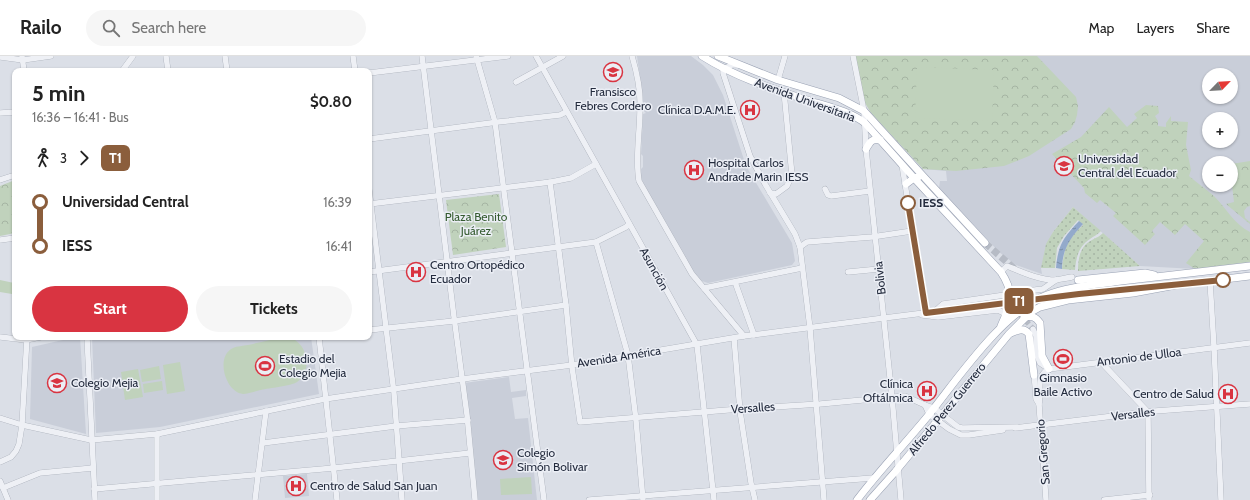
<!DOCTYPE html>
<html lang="en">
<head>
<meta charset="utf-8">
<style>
  :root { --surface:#fff; --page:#f6f6f6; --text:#222; --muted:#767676; --line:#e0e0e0; --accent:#d93441 }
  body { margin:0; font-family:Cabin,sans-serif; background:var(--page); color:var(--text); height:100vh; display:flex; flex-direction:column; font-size:15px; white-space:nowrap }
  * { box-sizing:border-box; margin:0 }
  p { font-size:13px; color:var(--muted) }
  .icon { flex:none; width:22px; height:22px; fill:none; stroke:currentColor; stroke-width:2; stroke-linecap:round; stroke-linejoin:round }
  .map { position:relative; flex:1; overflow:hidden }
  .details { position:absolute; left:12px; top:12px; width:360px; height:272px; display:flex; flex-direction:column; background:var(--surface); border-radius:8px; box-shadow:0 1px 3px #0004 }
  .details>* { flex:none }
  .badge { padding:0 8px; border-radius:6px; font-size:14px; line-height:26px }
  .needle { width:26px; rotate:65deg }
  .fabs { position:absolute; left:1202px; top:12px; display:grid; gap:8px }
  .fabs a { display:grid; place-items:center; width:36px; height:36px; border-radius:50%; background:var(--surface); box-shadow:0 1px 3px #0004; font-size:20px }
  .map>.badge { position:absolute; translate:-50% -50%; box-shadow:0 0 0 2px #fff }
  .legs { display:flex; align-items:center; gap:6px; height:44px; padding:0 20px; font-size:13px }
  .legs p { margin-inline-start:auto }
  .summary { display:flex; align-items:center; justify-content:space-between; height:68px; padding:0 20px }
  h1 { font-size:22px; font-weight:700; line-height:30px }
  .primary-button { display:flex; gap:8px; margin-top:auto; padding:8px 20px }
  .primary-button a { flex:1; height:46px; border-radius:24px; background:var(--accent); color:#fff; font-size:16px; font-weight:700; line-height:46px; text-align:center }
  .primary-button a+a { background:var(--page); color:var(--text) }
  ul { padding:0 20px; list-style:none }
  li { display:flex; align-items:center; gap:14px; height:44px; font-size:15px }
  li i { display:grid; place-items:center; width:6px; height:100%; margin:0 5px; background:currentColor }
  li i::after { content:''; width:10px; height:10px; margin:-5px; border:3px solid; border-radius:50%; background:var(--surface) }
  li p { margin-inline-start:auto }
  li:first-child i { background:linear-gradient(#0000 50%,currentColor 0) }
  li:last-child i { background:linear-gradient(currentColor 50%,#0000 0) }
  header { display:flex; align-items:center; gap:24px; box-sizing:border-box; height:56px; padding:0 20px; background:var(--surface); border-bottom:1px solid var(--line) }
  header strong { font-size:19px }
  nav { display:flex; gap:22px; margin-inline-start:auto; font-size:14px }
  .search { width:280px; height:36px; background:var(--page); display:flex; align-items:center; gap:10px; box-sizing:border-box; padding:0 14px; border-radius:22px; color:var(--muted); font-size:15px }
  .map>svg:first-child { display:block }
  .built { fill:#c9ced9; fill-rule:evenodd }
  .grass { fill:url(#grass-dots) }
  .park { fill:url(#park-crowns) }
  .pitch { fill:#c0d2bc }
  .water { fill:url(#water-ripples) }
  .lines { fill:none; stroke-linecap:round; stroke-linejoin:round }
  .minor-tunnel { stroke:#b6bbc5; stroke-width:5.5; stroke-dasharray:5.5 3; stroke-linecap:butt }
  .major-tunnel { stroke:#b6bbc5; stroke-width:7; stroke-dasharray:7 3.5; stroke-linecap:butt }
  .minor-casing { stroke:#a0a6b1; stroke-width:6 }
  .major-casing { stroke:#9aa2b4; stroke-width:8 }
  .minor { stroke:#eef0f5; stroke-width:5.5 }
  .major { stroke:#fff; stroke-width:7 }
  .line-1-casing { stroke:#fff; stroke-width:9 }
  .line-1 { stroke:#8b5e3c; stroke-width:6 }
  .stop-1-dot { fill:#fff; stroke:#8b5e3c; stroke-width:2 }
  .labels { text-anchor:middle; stroke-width:3; stroke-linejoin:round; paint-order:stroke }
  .poi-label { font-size:12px; fill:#242c3e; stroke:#ebeef5; text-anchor:start }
  .street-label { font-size:12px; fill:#242c3e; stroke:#ebeef5 }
  .stop-label { font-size:12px; font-weight:bold; fill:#242c3e; stroke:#ebeef5; text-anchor:start }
  .park-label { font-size:12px; fill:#355b30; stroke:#ebeef5 }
</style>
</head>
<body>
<header>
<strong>Railo</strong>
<div class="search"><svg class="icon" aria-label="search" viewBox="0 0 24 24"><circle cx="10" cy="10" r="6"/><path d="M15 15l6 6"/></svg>Search here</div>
<nav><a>Map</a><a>Layers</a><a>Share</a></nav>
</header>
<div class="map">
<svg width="1250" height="444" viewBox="0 0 1250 444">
  <defs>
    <pattern id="grass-dots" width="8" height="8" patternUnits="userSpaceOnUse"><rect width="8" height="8" fill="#c0d2bc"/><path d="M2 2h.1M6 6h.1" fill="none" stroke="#a5b4a3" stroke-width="1.8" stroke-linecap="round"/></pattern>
    <pattern id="park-crowns" width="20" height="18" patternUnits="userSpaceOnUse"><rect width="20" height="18" fill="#c0d2bc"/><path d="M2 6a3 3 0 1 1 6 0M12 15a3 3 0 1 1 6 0" fill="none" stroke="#a5b4a3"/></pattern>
    <pattern id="water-ripples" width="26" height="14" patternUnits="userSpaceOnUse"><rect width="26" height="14" fill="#93aacb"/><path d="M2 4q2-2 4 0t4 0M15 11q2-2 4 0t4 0" fill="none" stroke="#788ba6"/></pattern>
  </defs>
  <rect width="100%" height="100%" fill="#dbdfe7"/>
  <g class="built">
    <polygon points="637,0 691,0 703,9 713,19 723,39 746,110 792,187 795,205 792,209 708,227 702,225 692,214 647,134 641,122 640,114 643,111 643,100 641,98 643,58 646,57 643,54 643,43"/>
    <path d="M 855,0 L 1250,0 L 1250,206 L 1195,213 L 1140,210 L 1073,151 L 1053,176 L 1041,212 L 1042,218 L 1016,209 L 999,196 L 939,132 L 940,125 L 947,125 L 946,115 L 923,113 L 871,57 ZM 1209,19 L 1231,19 L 1231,41 L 1209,41 ZM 1209,63 L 1231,63 L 1231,85 L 1209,85 ZM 1209,107 L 1231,107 L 1231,129 L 1209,129 Z"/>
    <polygon points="76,281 80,281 86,378 30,363 32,291"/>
    <polygon points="92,281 311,281 319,338 160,371 96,377"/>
    <polygon points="509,321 511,336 526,334 526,340 512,342 515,363 528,362 537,444 478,444 464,327"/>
    <polygon points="307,418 309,440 285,442 283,420"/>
  </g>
  <g class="grass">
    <path d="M 1073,151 L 1101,175 C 1097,179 1094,180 1090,183 C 1079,190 1076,201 1075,214 L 1062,213 C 1064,192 1067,183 1083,169 L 1078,164 L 1064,180 L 1057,192 L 1055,212 L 1041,212 L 1046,188 L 1053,176 Z"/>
    <path d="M 1103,177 L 1140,210 L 1078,215 C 1078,202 1080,190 1092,184 C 1097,181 1099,181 1103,177 Z"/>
  </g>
  <g class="park">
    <polygon points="855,0 1037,0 1076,41 1078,50 1077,59 1075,66 1071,73 1029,100 1004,110 956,115 923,113 871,57 865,47"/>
    <path d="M 1146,49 L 1158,50 L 1159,57 L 1155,60 L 1158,65 L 1158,70 L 1166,71 L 1166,67 L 1171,60 L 1171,65 L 1188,66 L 1186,89 L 1191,114 L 1189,120 C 1197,127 1206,133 1214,140 C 1227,153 1234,168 1250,176 L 1250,206 L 1195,213 L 1186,207 L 1204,185 L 1185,168 L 1175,179 L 1160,166 L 1152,175 L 1155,178 L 1145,189 L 1113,160 L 1116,157 L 1100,144 L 1097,147 L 1085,137 L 1084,132 L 1052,98 L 1081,81 L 1109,51 L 1127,71 L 1137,62 L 1134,58 Z"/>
    <polygon points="1250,105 1250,150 1247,151 1244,155 1245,162 1250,166 1250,168 1226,148 1234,146 1231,121 1231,108"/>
    <polygon points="15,124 15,177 0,180 0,130"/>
    <polygon points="499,138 506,191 453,199 446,144"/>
  </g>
  <g class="pitch">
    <polygon points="917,11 994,14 992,65 915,62"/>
    <polygon points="0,224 14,227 12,238 0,236"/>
    <path d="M 284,281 C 306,281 315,313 297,326 C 291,330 269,332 261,334 C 256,335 248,338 243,338 C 225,336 215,300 233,292 C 237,290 243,290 248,289 C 260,286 272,284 284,281 Z"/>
    <polygon points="180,306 185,335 167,338 163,309"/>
    <polygon points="159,310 161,323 142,326 140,314"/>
    <polygon points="138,313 143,341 125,344 121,316"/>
    <polygon points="162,325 163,334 144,337 143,328"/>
    <polygon points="531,421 532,438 501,439 500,423"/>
  </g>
  <path class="water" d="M 1079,165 L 1083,168 C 1070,182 1062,194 1062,213 L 1056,212 C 1058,189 1063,182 1079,165 Z"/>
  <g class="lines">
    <polyline class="minor-tunnel" points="996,248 999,248 1022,260 1033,273"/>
    <g class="major-tunnel">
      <polyline points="985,187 1016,214"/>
      <polyline points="999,248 1079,238"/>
    </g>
    <g class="minor-casing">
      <g id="minor">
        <polyline points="22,0 24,15"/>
        <polyline points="166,0 168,15"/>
        <polyline points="225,0 227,15"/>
        <polyline points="353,0 355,15"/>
        <polyline points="422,0 454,261 467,359 475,444"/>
        <polyline points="476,0 495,66 544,444"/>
        <polyline points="536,0 697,289 714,444"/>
        <path d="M 632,0 C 637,17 641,34 640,52 C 640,76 635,102 639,125 L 692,218 L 744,280"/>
        <polyline points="853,0 864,55 866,93 892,341 901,444"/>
        <polyline points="0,1 23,4 51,0"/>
        <polyline points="738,9 732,9 723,13 723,17 750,100 765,128 795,178 800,191 810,272 824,444"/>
        <polyline points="122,15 133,0"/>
        <polyline points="369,17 508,0"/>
        <polyline points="778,24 785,0"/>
        <polyline points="516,26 563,0"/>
        <polyline points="0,57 15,56"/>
        <polyline points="369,83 498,66 560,59 566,56"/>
        <polyline points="902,109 926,257"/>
        <polyline points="0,124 15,119"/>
        <polyline points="550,126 566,249 572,311 580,366 740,353 820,348 905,340 925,349 934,352 958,371 962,372 1017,371"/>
        <polyline points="369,133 394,337 402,444"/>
        <polyline points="825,133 828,139 831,140 870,135"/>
        <polyline points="770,137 776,138 787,130 792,119 784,36"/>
        <polyline points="369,148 551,126 571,122 596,108"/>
        <polyline points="0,184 15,182"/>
        <polyline points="596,186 628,299 636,364 643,444"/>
        <polyline points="800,191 807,186 872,181 912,175"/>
        <polyline points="369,216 596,186 626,171 629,168"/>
        <polyline points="848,216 879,213"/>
        <path d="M 1001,216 L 1007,210 C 1022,216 1039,224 1056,224 C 1061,223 1067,222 1072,221"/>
        <polyline points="1210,225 1214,291 1221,444"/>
        <polyline points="735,226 754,279"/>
        <polyline points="704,232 802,212"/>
        <polyline points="1011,237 1043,233 1056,224"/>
        <polyline points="934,256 943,248 1005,239 1011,241"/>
        <polyline points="922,259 938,261 998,254 1004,257 1005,262"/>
        <polyline points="1033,273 1036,280 1036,299"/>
        <polyline points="369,274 454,265 566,249"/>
        <polyline points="0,281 26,284 41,281"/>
        <polyline points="87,281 95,444"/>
        <polyline points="319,281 337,444"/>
        <polyline points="734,282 740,355 751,427 755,444"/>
        <polyline points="1036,297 1040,307 1049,313 1250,287"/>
        <polyline points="1101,306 1148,356 1149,444"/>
        <polyline points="1034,316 1036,343 1039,348"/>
        <polyline points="925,349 929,358 949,373 961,379 969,379 1003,374"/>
        <polyline points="0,362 22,369 91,384 157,378 325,343 462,323 572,309 744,280 884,262 996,248"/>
        <polyline points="1015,372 1155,355 1250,348"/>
        <polyline points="157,378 157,444"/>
        <polyline points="263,387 396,370 468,364"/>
        <polyline points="0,406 11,401 16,395 19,388 22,369 27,281"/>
        <polyline points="0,425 8,444"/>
        <polyline points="3,432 40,417 93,412"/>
        <polyline points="94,433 334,412 470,397"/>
        <polyline points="255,444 266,355"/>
        <polyline points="589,444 873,422"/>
        <path d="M 1046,444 L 1039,348 C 1042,335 1035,320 1049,313"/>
        <polyline points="1104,444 1150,439"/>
      </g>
    </g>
    <g class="major-casing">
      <g id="major">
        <path d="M 702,0 C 735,21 773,33 810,45 C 829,51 849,55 865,67 L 914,122 L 1001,216 C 1015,237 1011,248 1001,270"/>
        <polyline points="718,0 778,24 839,42 864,55 923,120 985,187"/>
        <path d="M 866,93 C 870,86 872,82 880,84"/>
        <polyline points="906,128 914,122 918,121"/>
        <polyline points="1078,224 1145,217 1154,219"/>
        <path d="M 1024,261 C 1032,260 1035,260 1040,267 L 1042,300 L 1049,313"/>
        <path d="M 1011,277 C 1018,274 1024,271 1029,278 L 1034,319"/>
        <path d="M 857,444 C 879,415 904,389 927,361 C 957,324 1002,256 1047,239 C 1070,230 1096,229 1121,225 C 1164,220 1207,215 1250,210"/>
        <polyline points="870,444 895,416 1009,278 1031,256 1040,251 1068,244 1133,237 1176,229 1250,220"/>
      </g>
    </g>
    <use href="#minor" class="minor"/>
    <use href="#major" class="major"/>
  </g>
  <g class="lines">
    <g class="line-1-casing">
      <polyline id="line-1" points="908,147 926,257 1079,238 1223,224"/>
    </g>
    <use href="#line-1" class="line-1"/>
  </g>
  <defs>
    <g id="university-ring" transform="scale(1)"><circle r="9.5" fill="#ebeef5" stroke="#d93441" stroke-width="1.5"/><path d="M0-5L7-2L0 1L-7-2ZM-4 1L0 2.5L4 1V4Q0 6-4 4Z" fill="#d93441"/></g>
    <g id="hospital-ring" transform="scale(1)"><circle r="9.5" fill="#ebeef5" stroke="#d93441" stroke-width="1.5"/><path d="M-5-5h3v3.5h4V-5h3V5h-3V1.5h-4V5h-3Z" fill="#d93441"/></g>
    <g id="stadium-ring" transform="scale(1)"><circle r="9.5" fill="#ebeef5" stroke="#d93441" stroke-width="1.5"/><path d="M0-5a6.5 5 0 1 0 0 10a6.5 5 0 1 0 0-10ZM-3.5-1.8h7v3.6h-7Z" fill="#d93441"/></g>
  </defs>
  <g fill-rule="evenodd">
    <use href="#university-ring" x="613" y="16"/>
    <use href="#hospital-ring" x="750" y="54"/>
    <use href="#university-ring" x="1064" y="110"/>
    <use href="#hospital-ring" x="694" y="114"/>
    <use href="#hospital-ring" x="416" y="216"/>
    <use href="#stadium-ring" x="1063" y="303"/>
    <use href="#stadium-ring" x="265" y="310"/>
    <use href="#university-ring" x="57" y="327"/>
    <use href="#hospital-ring" x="927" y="335"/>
    <use href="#hospital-ring" x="1228" y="338"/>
    <use href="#university-ring" x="503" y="404"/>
    <use href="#hospital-ring" x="296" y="430"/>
  </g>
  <g class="stop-1-dot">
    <circle cx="908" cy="147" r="7"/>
    <circle cx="1223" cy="224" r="7"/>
  </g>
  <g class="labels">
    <g class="poi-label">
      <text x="613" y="40" text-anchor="middle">Fransisco<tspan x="613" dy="14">Febres Cordero</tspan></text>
      <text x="736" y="58" text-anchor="end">Clínica D.A.M.E.</text>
      <text x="1078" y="107">Universidad<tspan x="1078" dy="14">Central del Ecuador</tspan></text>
      <text x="708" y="111">Hospital Carlos<tspan x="708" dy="14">Andrade Marin IESS</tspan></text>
      <text x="430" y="213">Centro Ortopédico<tspan x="430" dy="14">Ecuador</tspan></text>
      <text x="279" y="307">Estadio del<tspan x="279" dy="14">Colegio Mejia</tspan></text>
      <text x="1063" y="326" text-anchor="middle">Gimnasio<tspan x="1063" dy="14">Baile Activo</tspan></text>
      <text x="71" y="331">Colegio Mejia</text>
      <text x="913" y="332" text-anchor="end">Clínica<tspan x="913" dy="14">Oftálmica</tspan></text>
      <text x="1214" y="342" text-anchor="end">Centro de Salud</text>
      <text x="517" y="401">Colegio<tspan x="517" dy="14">Simón Bolivar</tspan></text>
      <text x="310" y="434">Centro de Salud San Juan</text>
    </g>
    <g class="street-label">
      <text transform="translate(805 44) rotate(20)" y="4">Avenida Universitaria</text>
      <text transform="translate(654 213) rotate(61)" y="4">Asunción</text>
      <text transform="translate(880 222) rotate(-96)" y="4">Bolivia</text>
      <text transform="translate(619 301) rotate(-9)" y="4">Avenida América</text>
      <text transform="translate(1139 301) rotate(-7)" y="4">Antonio de Ulloa</text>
      <text transform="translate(753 352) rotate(-4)" y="4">Versalles</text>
      <text transform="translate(947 353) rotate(-51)" y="4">Alfredo Perez Guerrero</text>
      <text transform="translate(1133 358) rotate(-7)" y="4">Versalles</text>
      <text transform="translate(1043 396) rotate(-95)" y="4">San Gregorio</text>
    </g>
    <g class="stop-label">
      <text x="919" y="151">IESS</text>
    </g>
    <g class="park-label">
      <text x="476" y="165">Plaza Benito<tspan x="476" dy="14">Juárez</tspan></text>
    </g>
  </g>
</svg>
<div class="fabs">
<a><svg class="needle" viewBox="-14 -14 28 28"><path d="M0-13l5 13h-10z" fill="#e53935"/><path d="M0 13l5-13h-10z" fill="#767676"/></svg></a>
<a>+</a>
<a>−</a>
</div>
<b class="badge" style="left:1019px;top:245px;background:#8b5e3c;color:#fff">T1</b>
<section class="details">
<div class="summary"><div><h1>5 min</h1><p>16:36 – 16:41 · Bus</p></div><b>$0.80</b></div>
<div class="legs"><svg class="icon" aria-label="walk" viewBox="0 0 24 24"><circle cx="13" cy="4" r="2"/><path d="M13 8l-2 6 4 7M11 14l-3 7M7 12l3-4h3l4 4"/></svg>3<svg class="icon" aria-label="forward" viewBox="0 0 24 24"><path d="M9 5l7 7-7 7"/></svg><b class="badge" style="background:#8b5e3c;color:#fff">T1</b></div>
<ul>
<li><i style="color:#8b5e3c"></i><b>Universidad Central</b><p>16:39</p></li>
<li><i style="color:#8b5e3c"></i><b>IESS</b><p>16:41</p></li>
</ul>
<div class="primary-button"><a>Start</a><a>Tickets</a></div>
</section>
</div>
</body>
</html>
